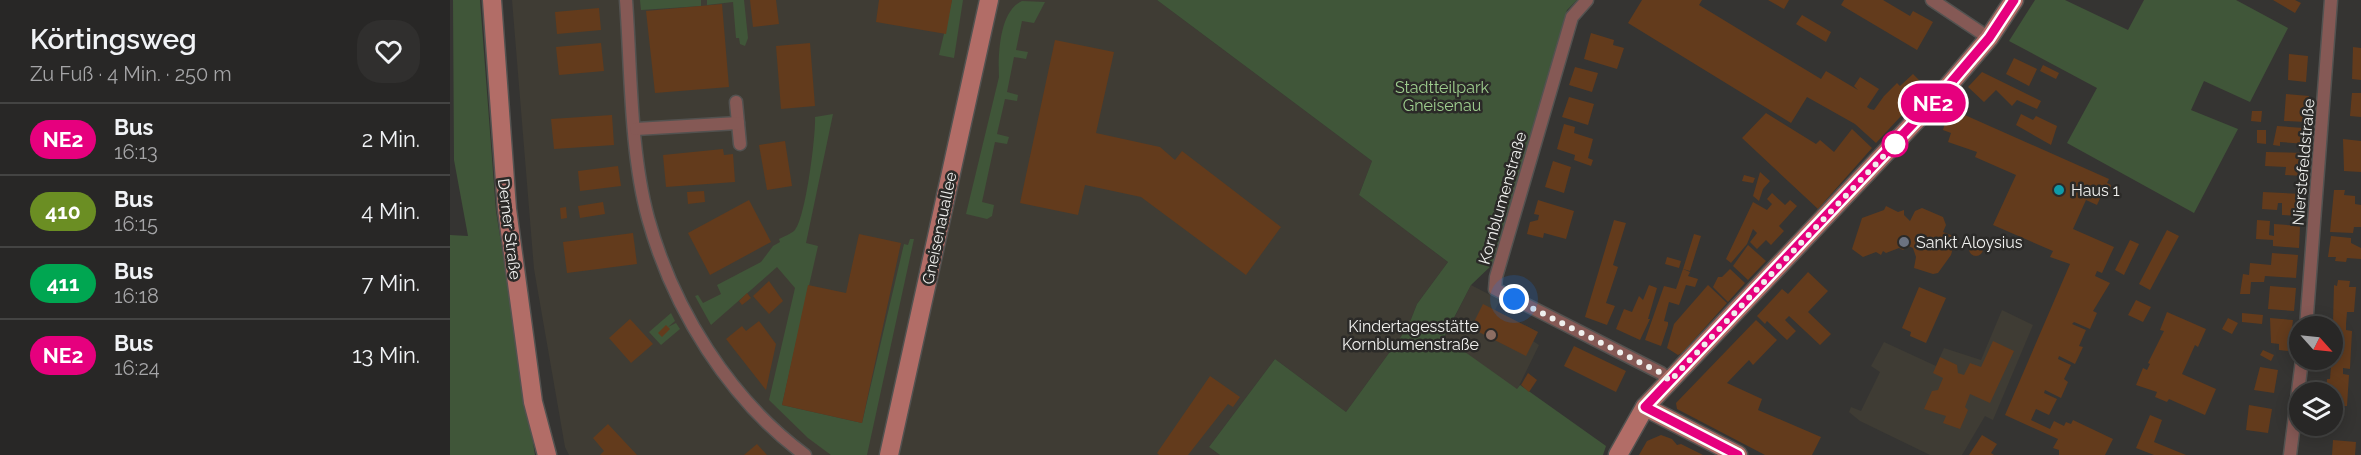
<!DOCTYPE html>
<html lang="de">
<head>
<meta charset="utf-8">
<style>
  :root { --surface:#282726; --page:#302f2e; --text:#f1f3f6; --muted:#a5a5a7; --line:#444443 }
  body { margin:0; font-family:Raleway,sans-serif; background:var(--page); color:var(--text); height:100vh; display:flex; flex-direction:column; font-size:22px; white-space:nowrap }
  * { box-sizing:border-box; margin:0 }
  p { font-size:20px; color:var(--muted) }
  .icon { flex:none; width:33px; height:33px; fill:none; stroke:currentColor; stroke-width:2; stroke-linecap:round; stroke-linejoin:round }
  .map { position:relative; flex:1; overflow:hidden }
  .panel { display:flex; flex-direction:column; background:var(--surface); width:450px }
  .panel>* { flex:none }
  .badge { padding:0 12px; border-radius:20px; font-size:21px; line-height:39px }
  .needle { width:39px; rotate:117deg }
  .buttons { position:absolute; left:1839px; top:316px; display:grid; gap:12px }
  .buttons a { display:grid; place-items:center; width:54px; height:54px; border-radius:50%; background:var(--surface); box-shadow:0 3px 15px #0003,0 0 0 2px var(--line); font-size:30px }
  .you { position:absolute; width:30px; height:30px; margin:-15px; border:4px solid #fff; border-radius:50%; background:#1a73e8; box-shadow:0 0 0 9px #1a73e833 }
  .map>.badge { position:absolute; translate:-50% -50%; box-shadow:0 0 0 3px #fff }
  .round { display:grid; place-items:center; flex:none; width:63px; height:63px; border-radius:24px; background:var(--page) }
  .head { display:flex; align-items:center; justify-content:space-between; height:102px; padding:0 30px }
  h1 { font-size:28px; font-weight:600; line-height:45px }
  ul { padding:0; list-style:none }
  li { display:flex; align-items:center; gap:18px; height:72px; padding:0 30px; border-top:2px solid var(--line) }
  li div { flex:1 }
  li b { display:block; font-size:22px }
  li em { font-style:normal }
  li .badge { min-width:66px; font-weight:700; text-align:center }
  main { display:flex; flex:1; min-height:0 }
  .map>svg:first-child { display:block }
  .built { fill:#3f3c34 }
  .green { fill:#405639 }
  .building { fill:#633b1c }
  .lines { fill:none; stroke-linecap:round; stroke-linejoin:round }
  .street-casing { stroke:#535250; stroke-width:15 }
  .secondary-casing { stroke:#535250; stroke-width:21 }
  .street { stroke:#855955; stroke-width:12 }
  .secondary { stroke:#b26d67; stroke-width:18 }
  .line-casing { stroke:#fff; stroke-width:14 }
  .line { stroke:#e6007e; stroke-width:9 }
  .walk { stroke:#f0f0ee; stroke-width:6; stroke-dasharray:0 10.8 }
  .stop-dot { fill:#fff; stroke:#e6007e; stroke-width:3 }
  .culture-dot { fill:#0f9aa8; stroke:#2b2a28; stroke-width:2 }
  .worship-dot { fill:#6b7280; stroke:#2b2a28; stroke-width:2 }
  .education-dot { fill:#8d6e63; stroke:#2b2a28; stroke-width:2 }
  .labels { text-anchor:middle; stroke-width:5; stroke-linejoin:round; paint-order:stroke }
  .park-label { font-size:16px; fill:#9ece8e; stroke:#2b2a28 }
  .street-label { font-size:16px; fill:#f0f0ee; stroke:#2b2a28 }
  .poi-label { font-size:16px; fill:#f0f0ee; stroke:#2b2a28; text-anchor:start }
</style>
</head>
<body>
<main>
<section class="panel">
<div class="head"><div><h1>Körtingsweg</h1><p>Zu Fuß · 4 Min. · 250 m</p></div><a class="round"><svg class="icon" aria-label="heart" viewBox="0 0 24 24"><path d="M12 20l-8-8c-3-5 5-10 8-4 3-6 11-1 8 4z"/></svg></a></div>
<ul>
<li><span class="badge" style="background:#e6007e;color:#fff">NE2</span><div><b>Bus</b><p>16:13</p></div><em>2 Min.</em></li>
<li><span class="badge" style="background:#6b8e23;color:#fff">410</span><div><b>Bus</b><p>16:15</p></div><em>4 Min.</em></li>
<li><span class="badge" style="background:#00a651;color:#fff">411</span><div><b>Bus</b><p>16:18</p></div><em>7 Min.</em></li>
<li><span class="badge" style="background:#e6007e;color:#fff">NE2</span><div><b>Bus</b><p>16:24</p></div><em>13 Min.</em></li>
</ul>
</section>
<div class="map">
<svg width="1911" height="455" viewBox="0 0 1911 455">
  <rect width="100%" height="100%" fill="#353432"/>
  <g class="built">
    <polygon points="62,0 707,0 922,161 909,195 998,262 967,304 958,327 896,412 825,359 759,447 770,455 119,455 115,447 84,269"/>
    <polygon points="1021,285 1050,300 1045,310 1088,332 1083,341 1089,345 1067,390 994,338"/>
    <polygon points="1552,310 1583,325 1543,420 1535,416 1512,455 1480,455 1410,421 1399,412 1401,407 1411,411 1430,372 1421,366 1434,342 1486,366 1494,348 1531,360"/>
  </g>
  <g class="green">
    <polygon points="3,0 30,0 46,211 85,455 0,455 0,235 18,236 4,160"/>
    <polygon points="190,0 255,0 251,0 251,6 191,10"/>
    <polygon points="257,0 294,0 298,38 295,46 290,44 289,38 286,38 283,2 257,5"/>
    <polygon points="502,0 513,0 504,58 489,55"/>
    <polygon points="707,0 1127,0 1117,10 1044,263 1021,285 994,337 1067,389 1070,385 1156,446 1153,455 770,455 759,447 825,359 896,412 958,327 967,304 998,262 909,195 922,161"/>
    <polygon points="1585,0 1615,0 1678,30 1694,0 1786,0 1838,28 1800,102 1754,81 1741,110 1788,129 1744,213 1617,143 1647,88 1559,41"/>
    <path d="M 572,1 L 595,2 L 584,23 L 572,21 L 566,50 L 578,52 L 576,59 L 564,57 L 557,92 L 568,95 L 567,101 L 555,99 L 547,134 L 559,137 L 557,144 L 545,142 L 532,202 L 544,205 L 542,216 L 537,219 L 516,214 L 549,77 C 548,56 549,11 572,1 Z"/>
    <path d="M 383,114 L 356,243 L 368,246 L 332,405 L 412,423 L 454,244 L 458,245 L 460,239 L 464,239 L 417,455 L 381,455 L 358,438 L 319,400 L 345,288 L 327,267 L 261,325 L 245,296 L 248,295 L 253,303 L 271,294 L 267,285 L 311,262 L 323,246 L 330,242 L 329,239 C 333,237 341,234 345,230 C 356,217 366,134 365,117 Z"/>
    <polygon points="221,313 225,321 218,327 226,323 230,329 211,345 199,332"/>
  </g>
  <g class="building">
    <polygon points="300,0 326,0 329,24 303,27"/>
    <polygon points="429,0 502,0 496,34 426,22"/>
    <polygon points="1192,0 1252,0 1249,5 1371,79 1376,71 1408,90 1404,86 1410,77 1429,89 1417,107 1420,109 1424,110 1434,96 1447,83 1450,86 1463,74 1477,88 1426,143 1405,124 1357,97 1341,123 1178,23"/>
    <polygon points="1318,0 1339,0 1334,9"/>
    <polygon points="1394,0 1433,0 1460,16 1463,11 1483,22 1467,50 1391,5"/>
    <polygon points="1823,0 1845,0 1851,3 1845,13"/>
    <polygon points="272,4 279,87 205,93 196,11"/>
    <polygon points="149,8 151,30 107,34 105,12"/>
    <polygon points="1352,15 1381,32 1376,42 1346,24"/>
    <polygon points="1141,33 1164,40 1163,45 1174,48 1167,69 1134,59"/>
    <polygon points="605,40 664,52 646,133 710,147 725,160 732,151 831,227 796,275 691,197 635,185 628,215 570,203"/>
    <polygon points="151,43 154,71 109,75 106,47"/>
    <polygon points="360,43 365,106 331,109 326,46"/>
    <polygon points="1903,47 1911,48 1911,80 1902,79"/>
    <polygon points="1839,54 1858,56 1856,82 1838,80"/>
    <polygon points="1564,58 1587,69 1579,86 1556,74"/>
    <polygon points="1593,65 1609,73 1606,79 1590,71"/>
    <polygon points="1125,67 1148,73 1142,92 1119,85"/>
    <polygon points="1532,72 1591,101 1587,109 1567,100 1562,106 1546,90 1534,102 1518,87"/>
    <polygon points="1902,93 1911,93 1911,117 1900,116"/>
    <polygon points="1836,94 1859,96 1858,106 1862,109 1858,110 1862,113 1858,112 1857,122 1834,121"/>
    <polygon points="1119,97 1144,104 1138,125 1112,117"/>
    <polygon points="1499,108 1659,179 1657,183 1661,185 1659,197 1652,194 1647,205 1636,200 1623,229 1664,247 1652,273 1647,271 1645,276 1660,283 1643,311 1647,313 1640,329 1624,322 1622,324 1636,330 1629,346 1633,347 1625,364 1609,356 1608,359 1621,365 1614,379 1618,382 1611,398 1595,390 1594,393 1607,399 1599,415 1586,409 1581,420 1600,429 1604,421 1614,426 1616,422 1621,424 1623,420 1663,439 1655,455 1609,455 1609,450 1603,448 1608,439 1555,415 1620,264 1600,257 1603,251 1543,225 1566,175 1525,157 1527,152 1498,142 1501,133 1493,130"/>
    <polygon points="1802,111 1812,111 1811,122 1801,121"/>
    <polygon points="1316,113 1366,144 1370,140 1384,152 1402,129 1422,148 1368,209 1292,138"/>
    <polygon points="1571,114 1583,120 1586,116 1607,126 1601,145 1566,125"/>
    <polygon points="162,115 164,145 104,149 101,119"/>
    <polygon points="1114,124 1125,127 1124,133 1143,139 1138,158 1143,160 1141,166 1124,160 1125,155 1107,149"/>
    <polygon points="1827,126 1854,128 1856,144 1830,142 1830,146 1823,145"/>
    <polygon points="1807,130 1816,130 1816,144 1807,143"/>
    <polygon points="1893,139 1911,141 1911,172 1894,171"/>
    <polygon points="335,141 342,186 317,190 309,145"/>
    <polygon points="273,149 274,155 283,154 285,182 216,187 213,155"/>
    <polygon points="1816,152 1855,153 1853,176 1835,175 1836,167 1815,166"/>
    <polygon points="1103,161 1121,167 1114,193 1095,187"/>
    <polygon points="168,166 171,186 130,191 128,171"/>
    <polygon points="1310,172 1320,181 1313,189 1309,201 1303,196"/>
    <polygon points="1294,175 1305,178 1303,183 1292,181"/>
    <polygon points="1884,190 1895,190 1894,195 1905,196 1905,204 1911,205 1911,227 1904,227 1903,233 1880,232"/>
    <polygon points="254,191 255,202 238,204 237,192"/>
    <polygon points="1813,192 1853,194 1851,216 1832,215 1832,203 1828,203 1827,210 1812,209"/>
    <polygon points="1322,193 1335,205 1340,200 1347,206 1329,226 1334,231 1321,245 1316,240 1307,249 1300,242 1307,233 1303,229 1297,244 1281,263 1276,259 1303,202 1317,210 1322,204 1317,199"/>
    <polygon points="299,200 321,242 260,275 238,233"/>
    <polygon points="1088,200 1124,211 1116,239 1094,233 1093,238 1077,234 1080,222 1088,220 1089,215 1084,214"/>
    <polygon points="153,202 155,214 130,218 128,206"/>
    <polygon points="1436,206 1448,212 1454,210 1454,215 1460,221 1465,211 1472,208 1493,217 1496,225 1493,232 1506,237 1501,255 1488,273 1483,274 1464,268 1466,257 1463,248 1458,246 1453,250 1449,248 1436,253 1433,251 1431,255 1426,252 1413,257 1402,249 1412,218 1434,210"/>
    <polygon points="116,207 117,218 111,219 110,208"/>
    <polygon points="1164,220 1176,223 1163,265 1168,267 1156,303 1165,306 1157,325 1135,317"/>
    <polygon points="1807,220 1820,221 1819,235 1824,236 1824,224 1850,226 1849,248 1823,246 1823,240 1806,239"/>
    <polygon points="1717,230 1729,236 1700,290 1689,284"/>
    <polygon points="183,233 187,264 117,273 113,242"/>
    <polygon points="409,234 451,243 412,423 332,405 358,285 396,293"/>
    <polygon points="1244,234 1251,236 1240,271 1233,269"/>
    <polygon points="1881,236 1901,238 1901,243 1911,248 1911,259 1897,258 1896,262 1885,261 1886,257 1878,257"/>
    <polygon points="1680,240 1689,244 1674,275 1665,270"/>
    <circle cx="1526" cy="249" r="7"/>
    <polygon points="1298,245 1316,261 1298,280 1283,266"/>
    <polygon points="1822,253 1848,255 1846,278 1815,276 1814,282 1801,282 1800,294 1790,294 1793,274 1799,275 1800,263 1821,265"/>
    <polygon points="1217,257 1231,261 1229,268 1215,264"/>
    <polygon points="1233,269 1240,272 1238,276 1248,279 1245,287 1236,285 1229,305 1219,302 1214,321 1218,322 1218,325 1211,346 1195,340 1214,286 1226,289"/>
    <polygon points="1280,269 1295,283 1278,302 1263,287 1268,277 1272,277"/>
    <polygon points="1358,272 1378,291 1358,312 1381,334 1370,345 1339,316 1335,320 1346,331 1337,340 1317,321 1315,324 1307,316 1332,289 1338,294"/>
    <polygon points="1888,280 1900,281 1899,287 1906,287 1904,312 1897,312 1896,324 1896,330 1902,331 1900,369 1893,368 1893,374 1899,375 1897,406 1890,406 1890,412 1882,411 1882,393 1876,393 1877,379 1880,379 1881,367 1878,367 1878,360 1882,360 1884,285 1887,286"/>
    <polygon points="319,281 333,301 319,314 303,296"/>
    <polygon points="1199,285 1207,288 1198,319 1200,319 1190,340 1166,329 1174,309 1182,312 1189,296 1193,300"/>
    <polygon points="1258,285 1277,303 1232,353 1228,355 1217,348 1224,324"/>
    <polygon points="1820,286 1846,288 1844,311 1818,309"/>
    <polygon points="1469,287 1496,298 1476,343 1460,336 1461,332 1452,328"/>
    <polygon points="297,293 301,298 292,305 289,301"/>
    <polygon points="1686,300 1701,307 1693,322 1678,315"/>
    <polygon points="1033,304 1088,332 1076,356 1021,328"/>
    <polygon points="1717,312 1756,329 1748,347 1745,345 1732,374 1766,389 1755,415 1719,399 1717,402 1705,397 1707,392 1686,385 1693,368 1697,370 1700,364 1698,363 1714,331 1710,330"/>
    <polygon points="1792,313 1813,315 1812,324 1792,322"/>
    <polygon points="1778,318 1788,323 1782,334 1772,329"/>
    <polygon points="1820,318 1843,320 1839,351 1829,350 1829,344 1821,343"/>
    <polygon points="180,319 203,344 181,363 159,338"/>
    <polygon points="1306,320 1327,340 1303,365 1299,360 1277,383 1312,399 1308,410 1371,437 1362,455 1315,455 1227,409 1226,403"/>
    <polygon points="309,321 326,344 316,390 276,339 292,326 296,331"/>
    <polygon points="216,325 220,329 212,337 208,333"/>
    <polygon points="1543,341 1564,351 1540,403 1520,394 1515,407 1518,410 1510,429 1493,423 1496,416 1474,409 1482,391 1488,390 1493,378 1483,373 1490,357 1507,365 1508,373 1514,375 1520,363 1531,367"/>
    <polygon points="1124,346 1176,371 1166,392 1114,366"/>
    <polygon points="1813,350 1824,355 1821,361 1810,355"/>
    <polygon points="1810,367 1828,370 1824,393 1804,390"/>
    <polygon points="1078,373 1087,380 1079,392 1071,385"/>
    <polygon points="760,376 790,397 783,407 778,404 738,455 709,455 707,453"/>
    <polygon points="1799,405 1822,409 1818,433 1796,430"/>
    <polygon points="1700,415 1712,420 1704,442 1736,455 1704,455 1686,448"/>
    <polygon points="158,424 187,455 150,455 154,451 143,438"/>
    <polygon points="1211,435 1222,439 1227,445 1231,444 1253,455 1189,455 1197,441"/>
    <polygon points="1532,435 1547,444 1541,453 1544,455 1519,455"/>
    <polygon points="1883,440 1906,442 1905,455 1882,455"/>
    <polygon points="307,444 317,455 294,455"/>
  </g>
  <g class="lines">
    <g class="street-casing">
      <g id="street">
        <path d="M 176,0 C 181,69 180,152 198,218 C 223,309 279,399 355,455"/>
        <polyline points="1137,0 1122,17 1046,277 1045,289 1211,373 1220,381"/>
        <polyline points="1482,0 1539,38"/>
        <polyline points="286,102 290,144"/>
        <polyline points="186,129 288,123"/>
        <polyline points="1856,327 1881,0"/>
        <polyline points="1840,455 1852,360"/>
      </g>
    </g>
    <g class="secondary-casing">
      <g id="secondary">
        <polyline points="42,0 57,209 83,402 97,455"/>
        <polyline points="1195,407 1288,455"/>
        <polyline points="439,455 539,0"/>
        <polyline points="1168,455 1195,407 1493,92 1539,38 1564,0"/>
      </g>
    </g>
    <use href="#street" class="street"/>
    <use href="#secondary" class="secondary"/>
  </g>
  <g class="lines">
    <g class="line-casing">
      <polyline id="line" points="1288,455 1195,407 1493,92 1539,38 1564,0"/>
    </g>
    <use href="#line" class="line"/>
    <polyline class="walk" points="1064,299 1211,373 1220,381 1445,144"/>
  </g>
  <circle class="stop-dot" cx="1445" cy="144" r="12"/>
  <circle class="culture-dot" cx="1609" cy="190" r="6"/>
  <circle class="worship-dot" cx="1454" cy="242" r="6"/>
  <circle class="education-dot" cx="1041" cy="335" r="6"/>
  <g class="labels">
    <g class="park-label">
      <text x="992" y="93">Stadtteilpark<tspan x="992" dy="18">Gneisenau</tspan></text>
    </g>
    <g class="street-label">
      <text transform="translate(1853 162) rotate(-85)" y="6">Nierstefeldstraße</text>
      <text transform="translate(1052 198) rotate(-74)" y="6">Kornblumenstraße</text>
      <text transform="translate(489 228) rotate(-78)" y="6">Gneisenauallee</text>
      <text transform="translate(60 229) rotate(83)" y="6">Derner Straße</text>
    </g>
    <g class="poi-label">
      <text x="1621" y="196">Haus 1</text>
      <text x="1466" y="248">Sankt Aloysius</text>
      <text x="1029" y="332" text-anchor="end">Kindertagesstätte<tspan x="1029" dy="18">Kornblumenstraße</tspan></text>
    </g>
  </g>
</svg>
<div class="buttons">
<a><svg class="needle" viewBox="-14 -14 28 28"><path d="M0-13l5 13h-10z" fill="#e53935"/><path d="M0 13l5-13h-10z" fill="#a5a5a7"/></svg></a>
<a><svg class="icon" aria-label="layers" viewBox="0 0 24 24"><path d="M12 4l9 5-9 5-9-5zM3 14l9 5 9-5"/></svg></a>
</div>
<div class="you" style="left:1064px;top:299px"></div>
<b class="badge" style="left:1483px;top:103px;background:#e6007e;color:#fff">NE2</b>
</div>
</main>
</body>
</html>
